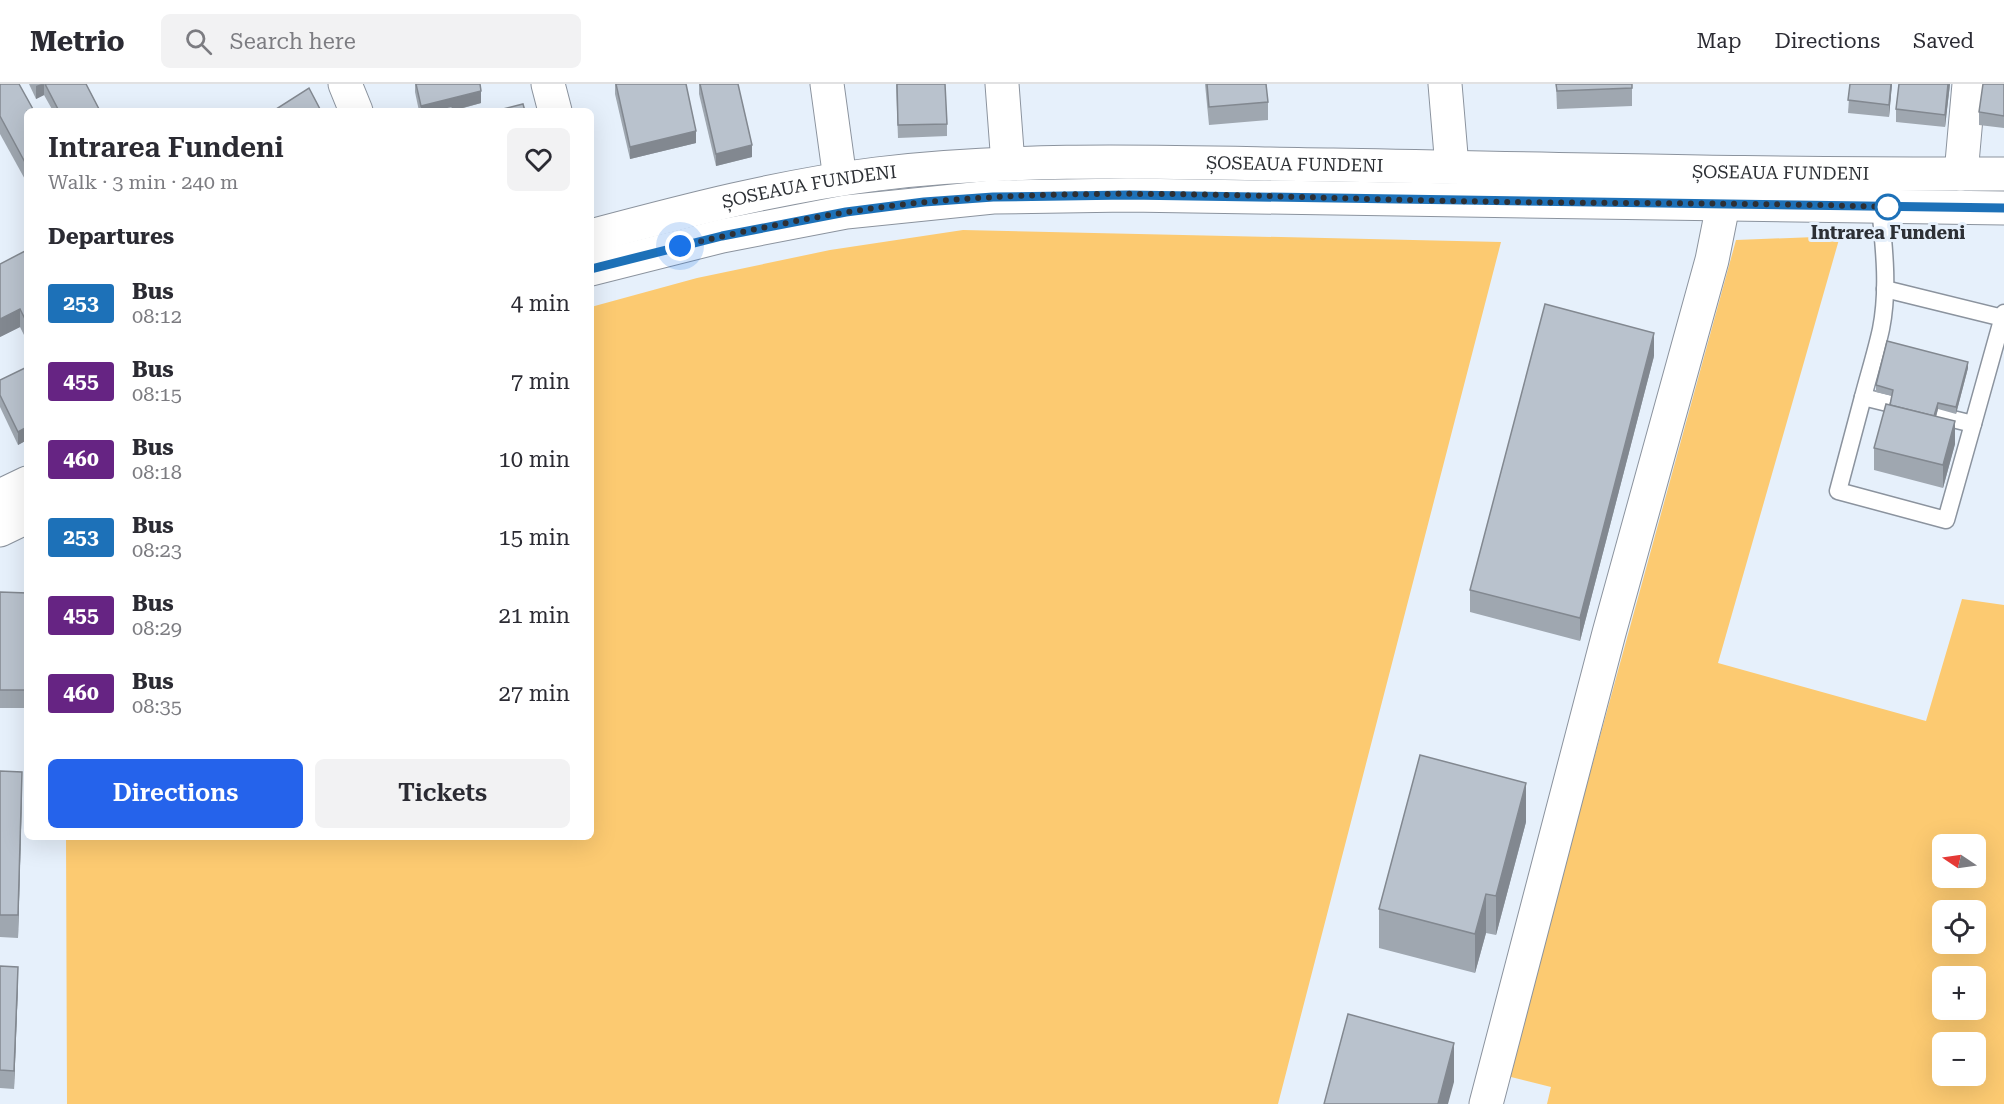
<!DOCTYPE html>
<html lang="en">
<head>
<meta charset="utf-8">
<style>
  :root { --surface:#fff; --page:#f2f2f3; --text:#2b2b33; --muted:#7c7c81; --line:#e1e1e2; --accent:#2563eb }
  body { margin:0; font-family:"Roboto Serif",serif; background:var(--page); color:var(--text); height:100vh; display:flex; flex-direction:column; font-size:22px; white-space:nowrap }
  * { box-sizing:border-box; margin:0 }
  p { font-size:20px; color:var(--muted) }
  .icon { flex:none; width:33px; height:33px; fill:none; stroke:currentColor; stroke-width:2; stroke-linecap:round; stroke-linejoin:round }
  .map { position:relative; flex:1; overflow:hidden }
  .drawer { position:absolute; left:24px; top:24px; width:570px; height:732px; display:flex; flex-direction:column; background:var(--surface); border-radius:9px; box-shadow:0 6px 24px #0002 }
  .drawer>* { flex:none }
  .badge { padding:0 12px; border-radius:4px; font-size:21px; line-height:39px }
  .needle { width:39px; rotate:283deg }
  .controls { position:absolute; left:1932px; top:750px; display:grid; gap:12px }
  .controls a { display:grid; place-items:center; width:54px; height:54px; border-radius:9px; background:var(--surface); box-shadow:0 6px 24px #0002; font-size:30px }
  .you { position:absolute; width:30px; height:30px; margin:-15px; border:4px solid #fff; border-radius:50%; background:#1a73e8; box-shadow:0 0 0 9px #1a73e833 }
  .map>.badge { position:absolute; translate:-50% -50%; box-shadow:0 0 0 3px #fff }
  h2 { padding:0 24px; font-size:22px; line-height:54px }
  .round { display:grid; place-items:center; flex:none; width:63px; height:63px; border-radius:9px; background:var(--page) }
  .overview { display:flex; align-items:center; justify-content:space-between; height:102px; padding:0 24px }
  h1 { font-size:28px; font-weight:600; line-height:45px }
  .primary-button { display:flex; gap:12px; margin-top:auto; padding:12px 24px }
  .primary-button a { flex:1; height:69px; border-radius:9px; background:var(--accent); color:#fff; font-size:24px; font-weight:600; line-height:69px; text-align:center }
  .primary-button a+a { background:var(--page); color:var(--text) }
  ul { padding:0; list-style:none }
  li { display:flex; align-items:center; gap:18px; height:78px; padding:0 24px }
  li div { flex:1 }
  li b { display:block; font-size:22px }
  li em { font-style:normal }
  li .badge { min-width:66px; font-weight:700; text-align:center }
  header { display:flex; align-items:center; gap:36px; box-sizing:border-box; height:84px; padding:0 30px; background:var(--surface); border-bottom:2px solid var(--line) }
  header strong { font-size:28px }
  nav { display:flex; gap:33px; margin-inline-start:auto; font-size:21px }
  .search { width:420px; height:54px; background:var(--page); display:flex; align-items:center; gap:15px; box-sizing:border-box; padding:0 21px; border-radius:9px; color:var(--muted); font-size:22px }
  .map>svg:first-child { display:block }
  .green { fill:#fcca71; fill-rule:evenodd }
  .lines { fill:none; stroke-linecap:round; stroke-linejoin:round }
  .lane-casing { stroke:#8b939e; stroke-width:19 }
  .street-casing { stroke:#8b939e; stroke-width:35 }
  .secondary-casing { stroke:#8b939e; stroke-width:35 }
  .lane { stroke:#fff; stroke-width:16 }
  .street { stroke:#fff; stroke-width:33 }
  .secondary { stroke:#fff; stroke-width:33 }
  .wall { fill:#9fa7b0 }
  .shaded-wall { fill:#828890 }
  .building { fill:#b9c2cd; stroke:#828890; stroke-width:1.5 }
  .line-casing { stroke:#fff; stroke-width:14 }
  .line { stroke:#1d71b8; stroke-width:9 }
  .walk { stroke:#2d3035; stroke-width:6; stroke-dasharray:0 10.8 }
  .stop-dot { fill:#fff; stroke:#1d71b8; stroke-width:3 }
  .labels { text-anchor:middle; stroke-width:6; stroke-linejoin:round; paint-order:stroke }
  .street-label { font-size:18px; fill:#2d3035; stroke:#e6f0fb }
  .stop-label { font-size:18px; font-weight:bold; fill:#2d3035; stroke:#e6f0fb }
</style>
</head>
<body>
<header>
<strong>Metrio</strong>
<div class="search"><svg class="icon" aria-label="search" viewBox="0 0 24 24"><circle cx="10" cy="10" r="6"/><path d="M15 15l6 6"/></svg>Search here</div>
<nav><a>Map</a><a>Directions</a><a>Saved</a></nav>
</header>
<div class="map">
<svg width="2004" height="1020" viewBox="0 0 2004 1020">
  <rect width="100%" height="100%" fill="#e6f0fb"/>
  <g class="green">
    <polygon points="963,146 1501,158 1278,1020 67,1020 66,753 591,753 591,223 697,194 830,166"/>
    <path d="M 1840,152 L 1718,579 L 1926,637 L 1962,515 L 2004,521 L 2004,1020 L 1547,1020 L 1551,1003 L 1507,992 L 1736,156 ZM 1942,760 L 1976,760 L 1976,794 L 1942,794 ZM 1942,826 L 1976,826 L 1976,860 L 1942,860 ZM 1942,892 L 1976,892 L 1976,926 L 1942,926 ZM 1942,958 L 1976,958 L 1976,992 L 1942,992 Z"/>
  </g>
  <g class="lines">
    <g class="lane-casing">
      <g id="lane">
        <path d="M 1880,123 C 1884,163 1889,205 1881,245 C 1876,268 1869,290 1863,313 L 1973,340 L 2004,229"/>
        <polyline points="1885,205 2003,234"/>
        <polyline points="1863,313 1838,407 1946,436 1973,340"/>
      </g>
    </g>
    <g class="street-casing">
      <g id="street">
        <polyline points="345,0 356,27"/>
        <polyline points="548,0 555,27"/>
        <polyline points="827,0 840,95"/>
        <polyline points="1002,0 1008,80"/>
        <polyline points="1445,0 1452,83"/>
        <polyline points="1961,90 1969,0"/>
        <polyline points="1486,1020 1609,549 1712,176 1723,121"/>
      </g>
    </g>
    <g class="secondary-casing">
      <g id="secondary">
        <path id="s1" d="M 591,152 C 685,127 780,102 877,90 C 1028,72 1181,79 1333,81 C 1557,85 1780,91 2004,90"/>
        <polyline points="591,185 722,152 846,128 993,113 1128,111 2004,124"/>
        <polyline points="0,412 27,399"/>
        <polyline points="0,446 27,433"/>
      </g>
    </g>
    <use href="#lane" class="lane"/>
    <use href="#street" class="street"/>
    <use href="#secondary" class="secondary"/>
  </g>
  <g class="wall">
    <polygon points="0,0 27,27 27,99 0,50"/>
    <polygon points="29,0 86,0 100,27 53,27 44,11 36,15"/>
    <polygon points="415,0 480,0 481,19 453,27 419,27 415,8"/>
    <polygon points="615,0 686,0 696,59 630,75 615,10"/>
    <polygon points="699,0 738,0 752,73 716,82 699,10"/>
    <polygon points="896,0 947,40 947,52 898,54"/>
    <polygon points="1205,0 1266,0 1268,18 1268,36 1209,41"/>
    <polygon points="1556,0 1632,0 1632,22 1557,25"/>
    <polygon points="1850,0 1892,0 1889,33 1848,29"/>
    <polygon points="1899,0 1950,0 1945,43 1896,38 1896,25"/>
    <polygon points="2004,0 2004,44 1979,41 1979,28"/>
    <polygon points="27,166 27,257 20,243 0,253"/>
    <polygon points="1654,272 1580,557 1470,528 1470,506"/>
    <polygon points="27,283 27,356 18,361 0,323 0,296"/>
    <polygon points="1968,284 1956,330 1938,325 1936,333 1955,360 1943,404 1874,386 1874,364 1892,312 1876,308 1876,301"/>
    <polygon points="0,508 27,509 27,624 0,624"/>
    <polygon points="0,687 22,710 18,854 0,853"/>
    <polygon points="1526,738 1496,851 1486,849 1475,889 1379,864 1379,825"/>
    <polygon points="0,882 18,901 14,1005 0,1004"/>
  </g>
  <g class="shaded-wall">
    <polygon points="41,0 44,0 44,11 36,15 36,2"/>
    <polygon points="1891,0 1892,0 1889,33 1889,21"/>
    <polygon points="1948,0 1950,0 1945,43 1945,31"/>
    <polygon points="481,7 481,19 451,27 421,27 421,22"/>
    <polygon points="696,47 696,59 630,75 630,63"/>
    <polygon points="752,61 752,73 716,82 716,70"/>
    <polygon points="20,225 20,243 0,253 0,235"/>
    <polygon points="1654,249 1654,272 1580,557 1580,534"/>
    <polygon points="1968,278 1968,284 1956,330 1956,323"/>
    <polygon points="1938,319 1938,325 1930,354 1930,347"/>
    <polygon points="1955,337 1955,360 1943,404 1943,381"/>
    <polygon points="27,343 27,356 18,361 18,348"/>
    <polygon points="22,688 22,710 18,854 18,831"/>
    <polygon points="1526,699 1526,738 1496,851 1496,812"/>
    <polygon points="1486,810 1486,849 1475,889 1475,850"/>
    <polygon points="18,883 18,901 14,1005 14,987"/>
    <polygon points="1454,959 1454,998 1448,1020 1438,1020"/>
  </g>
  <g class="building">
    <polygon points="0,0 19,0 34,27 27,27 27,82 0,32"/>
    <polygon points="45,0 86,0 100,27 59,27"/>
    <polygon points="416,0 480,0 481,7 421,22"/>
    <polygon points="616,0 686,0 696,47 630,63"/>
    <polygon points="700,0 738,0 752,61 716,70"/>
    <polygon points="897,0 945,0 947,40 898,41"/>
    <polygon points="1207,0 1266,0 1268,18 1209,23"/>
    <polygon points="1556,0 1632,0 1632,4 1557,7"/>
    <polygon points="1850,0 1891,0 1889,21 1848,16"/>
    <polygon points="1899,0 1948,0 1945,31 1896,25"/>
    <polygon points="1983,0 2004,0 2004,32 1979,28"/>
    <polygon points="309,4 321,27 273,27"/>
    <polygon points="523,20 525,27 495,27"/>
    <polygon points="452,22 453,27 432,27"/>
    <polygon points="27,166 27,239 20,225 0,235 0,180"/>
    <polygon points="1545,220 1654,249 1580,534 1470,506"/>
    <polygon points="1887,257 1968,278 1956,323 1938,319 1934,332 1890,321 1893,306 1876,301"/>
    <polygon points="27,283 27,343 18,348 0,311 0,296"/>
    <polygon points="1886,320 1955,337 1943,381 1874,364"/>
    <polygon points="0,508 27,509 27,606 0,606"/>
    <polygon points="1420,671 1526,699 1496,812 1486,810 1475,850 1379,825"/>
    <polygon points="0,687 22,688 18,831 0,831"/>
    <polygon points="0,882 18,883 14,987 0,986"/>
    <polygon points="1348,930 1454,959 1438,1020 1324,1020"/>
  </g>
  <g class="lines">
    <g class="line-casing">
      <polyline id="line" points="591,185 722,152 846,128 924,118 993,113 1128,111 2004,124"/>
    </g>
    <use href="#line" class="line"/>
    <path class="walk" d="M 680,162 C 762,143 843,126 926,118 C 1102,102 1280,114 1456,117 C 1600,120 1744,118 1888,123"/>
  </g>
  <circle class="stop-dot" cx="1888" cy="123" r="12"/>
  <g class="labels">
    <g class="street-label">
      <text dy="6" stroke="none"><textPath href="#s1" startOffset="711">ȘOSEAUA FUNDENI</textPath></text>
      <text dy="6" stroke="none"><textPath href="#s1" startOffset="1197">ȘOSEAUA FUNDENI</textPath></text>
      <text dy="6" stroke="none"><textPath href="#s1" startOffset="224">ȘOSEAUA FUNDENI</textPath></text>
    </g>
    <g class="stop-label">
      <text x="1888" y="155">Intrarea Fundeni</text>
    </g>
  </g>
</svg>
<div class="controls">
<a><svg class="needle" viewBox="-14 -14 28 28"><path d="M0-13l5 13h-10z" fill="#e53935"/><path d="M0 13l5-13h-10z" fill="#7c7c81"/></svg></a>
<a><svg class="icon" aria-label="locate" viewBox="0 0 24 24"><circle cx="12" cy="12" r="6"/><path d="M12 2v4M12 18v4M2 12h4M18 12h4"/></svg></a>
<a>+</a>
<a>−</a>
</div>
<div class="you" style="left:680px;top:162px"></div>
<section class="drawer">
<div class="overview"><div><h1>Intrarea Fundeni</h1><p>Walk · 3 min · 240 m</p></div><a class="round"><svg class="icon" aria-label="heart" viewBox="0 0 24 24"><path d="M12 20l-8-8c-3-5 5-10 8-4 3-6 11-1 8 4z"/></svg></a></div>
<h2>Departures</h2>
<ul>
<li><span class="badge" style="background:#1d71b8;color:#fff">253</span><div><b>Bus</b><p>08:12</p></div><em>4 min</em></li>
<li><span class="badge" style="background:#662483;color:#fff">455</span><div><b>Bus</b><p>08:15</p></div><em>7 min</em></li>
<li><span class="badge" style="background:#662483;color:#fff">460</span><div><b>Bus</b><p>08:18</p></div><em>10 min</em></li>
<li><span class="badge" style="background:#1d71b8;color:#fff">253</span><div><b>Bus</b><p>08:23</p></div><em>15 min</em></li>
<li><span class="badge" style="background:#662483;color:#fff">455</span><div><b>Bus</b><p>08:29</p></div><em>21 min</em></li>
<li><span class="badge" style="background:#662483;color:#fff">460</span><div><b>Bus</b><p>08:35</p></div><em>27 min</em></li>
</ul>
<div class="primary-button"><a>Directions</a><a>Tickets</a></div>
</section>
</div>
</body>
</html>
